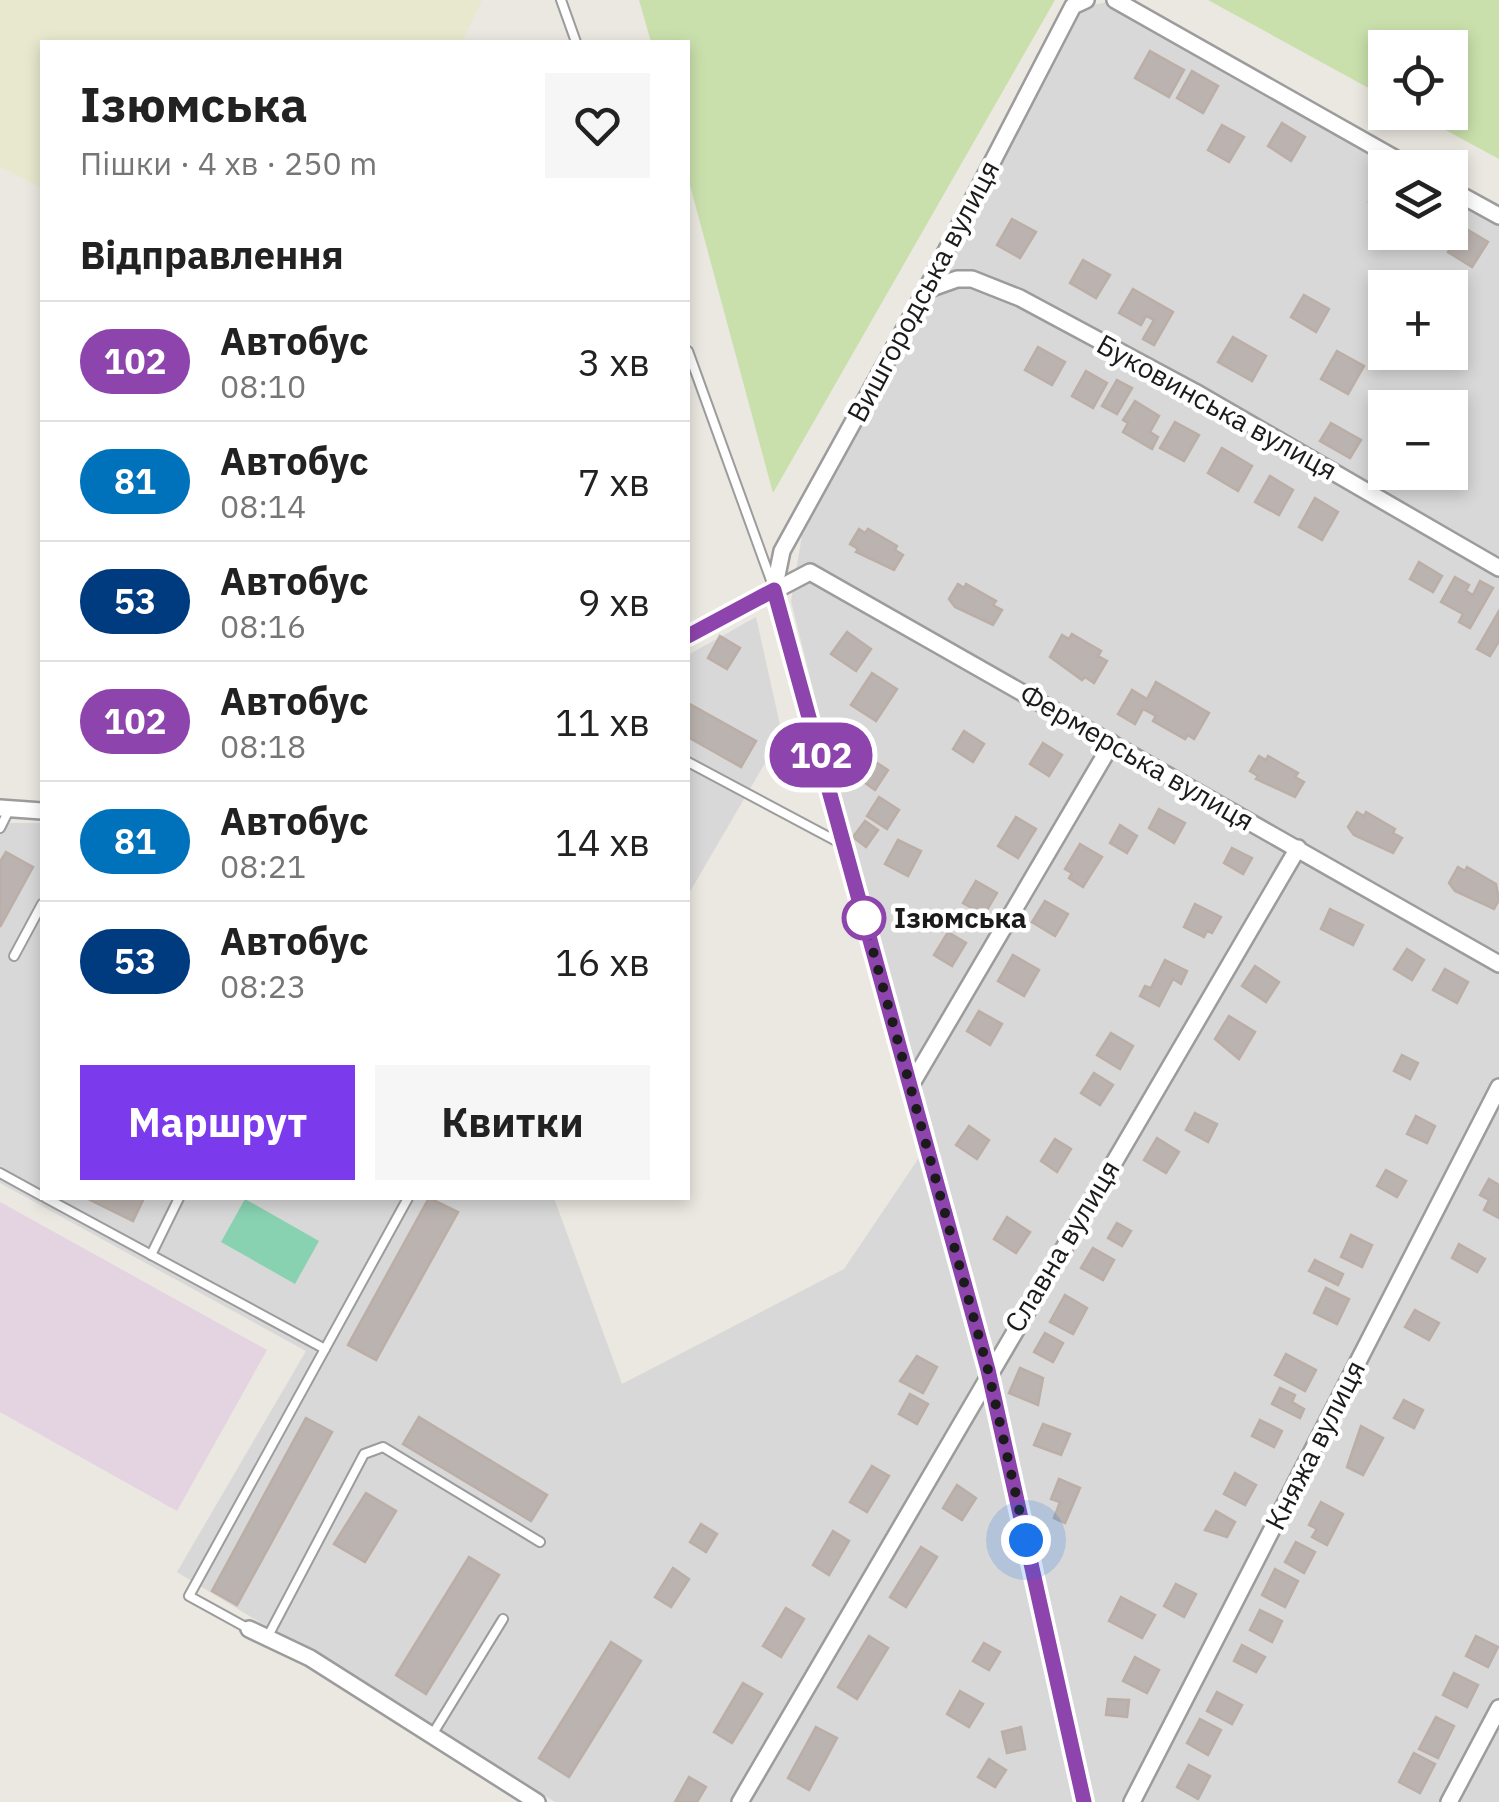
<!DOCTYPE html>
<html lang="uk">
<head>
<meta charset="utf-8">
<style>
  :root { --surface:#fff; --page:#f6f6f6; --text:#222; --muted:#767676; --line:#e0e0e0; --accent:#7c3aed }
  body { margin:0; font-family:"IBM Plex Sans",sans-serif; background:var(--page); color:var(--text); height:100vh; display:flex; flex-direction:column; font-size:38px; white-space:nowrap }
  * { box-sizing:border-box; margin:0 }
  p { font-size:32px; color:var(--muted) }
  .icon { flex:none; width:55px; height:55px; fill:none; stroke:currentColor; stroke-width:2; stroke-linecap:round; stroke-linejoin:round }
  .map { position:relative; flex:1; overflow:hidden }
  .details { position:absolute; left:40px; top:40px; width:650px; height:1160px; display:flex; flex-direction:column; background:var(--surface); border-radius:0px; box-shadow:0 5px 15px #0003 }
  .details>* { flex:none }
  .badge { padding:0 20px; border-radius:32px; font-size:35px; line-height:65px }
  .buttons { position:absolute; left:1368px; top:30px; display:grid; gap:20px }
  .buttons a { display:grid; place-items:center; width:100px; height:100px; border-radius:0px; background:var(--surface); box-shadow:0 5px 15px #0003; font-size:50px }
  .you { position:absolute; width:50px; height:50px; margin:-25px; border:8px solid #fff; border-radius:50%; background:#1a73e8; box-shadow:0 0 0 15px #1a73e833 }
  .map>.badge { position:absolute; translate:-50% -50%; box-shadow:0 0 0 5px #fff }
  h2 { padding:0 40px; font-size:38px; line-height:90px }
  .round { display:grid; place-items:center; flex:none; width:105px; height:105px; border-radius:0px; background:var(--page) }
  .summary { display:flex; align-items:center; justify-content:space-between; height:170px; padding:0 40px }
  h1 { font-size:48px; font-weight:800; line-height:75px }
  .button { display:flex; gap:20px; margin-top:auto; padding:20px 40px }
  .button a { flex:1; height:115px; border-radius:0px; background:var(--accent); color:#fff; font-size:40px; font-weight:800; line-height:115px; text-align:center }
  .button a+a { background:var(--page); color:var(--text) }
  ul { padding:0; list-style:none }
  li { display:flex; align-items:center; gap:30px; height:120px; padding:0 40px; border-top:2px solid var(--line) }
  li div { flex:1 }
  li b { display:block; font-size:38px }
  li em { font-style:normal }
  li .badge { min-width:110px; font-weight:700; text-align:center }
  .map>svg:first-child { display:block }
  .residential { fill:#d9d8d8; fill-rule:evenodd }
  .industrial { fill:#e4d4e2 }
  .farmland { fill:#e8e8ce }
  .grass { fill:#c9e0ac }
  .pitch { fill:#88d2b1 }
  .building { fill:#bbb3af; stroke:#bbaea6; stroke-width:2.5 }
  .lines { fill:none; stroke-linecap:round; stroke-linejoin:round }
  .service-casing { stroke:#9c9c9c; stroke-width:12 }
  .minor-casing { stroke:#9c9c9c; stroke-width:20 }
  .service { stroke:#fff; stroke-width:8 }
  .minor { stroke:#fff; stroke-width:15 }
  .line-casing { stroke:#fff; stroke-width:22 }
  .line { stroke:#8e44ad; stroke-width:15 }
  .walk { stroke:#1b1b1b; stroke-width:10; stroke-dasharray:0 18 }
  .stop-dot { fill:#fff; stroke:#8e44ad; stroke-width:5 }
  .labels { text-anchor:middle; stroke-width:9; stroke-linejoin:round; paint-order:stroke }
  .street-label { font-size:28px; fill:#1b1b1b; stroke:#fff }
  .stop-label { font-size:28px; font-weight:bold; fill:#1b1b1b; stroke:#fff; text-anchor:start }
</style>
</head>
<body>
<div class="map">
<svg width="1499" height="1802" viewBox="0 0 1499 1802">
  <rect width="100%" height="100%" fill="#ebe7e1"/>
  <g class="residential">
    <path d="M 1109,2 L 1404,167 L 1385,168 L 1385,232 L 1450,232 L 1450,194 L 1499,222 L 1499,1802 L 555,1802 L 177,1572 L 306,1351 L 0,1183 L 0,823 L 42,823 L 42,1198 L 554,1198 L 622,1384 L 844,1269 L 935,1134 L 861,882 L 791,601 L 802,535 L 1072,19 L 1081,7 ZM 1385,288 L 1450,288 L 1450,352 L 1385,352 ZM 1385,408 L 1450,408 L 1450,472 L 1385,472 Z"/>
    <polygon points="756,617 782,734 688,895 688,655"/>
  </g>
  <polygon class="industrial" points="0,1202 267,1350 177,1511 0,1412"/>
  <polygon class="farmland" points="0,0 482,0 462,42 42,42 42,188 0,167"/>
  <g class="grass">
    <polygon points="639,0 1055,0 773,493 688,178 688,42 651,42"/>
    <polygon points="1208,0 1499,0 1499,159 1414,113 1450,112 1450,48 1385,48 1385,97"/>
  </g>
  <polygon class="pitch" points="245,1199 319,1241 295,1284 221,1242"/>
  <g class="building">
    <polygon points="1150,51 1184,70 1169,97 1135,78"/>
    <polygon points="1192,71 1218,86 1203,113 1177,98"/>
    <polygon points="1282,123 1305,137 1291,161 1268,146"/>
    <polygon points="1222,125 1244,137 1229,162 1208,150"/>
    <polygon points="1383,181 1385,182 1385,213 1369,202"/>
    <polygon points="1012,219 1036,232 1020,258 997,245"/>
    <polygon points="1463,227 1488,242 1472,267 1448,252"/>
    <polygon points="1083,260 1110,275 1096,298 1070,283"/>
    <polygon points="1133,289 1173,312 1154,345 1143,339 1154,320 1146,316 1141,325 1119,313"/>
    <polygon points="1304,295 1329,309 1316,332 1291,317"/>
    <polygon points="1233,337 1266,356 1252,381 1218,362"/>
    <polygon points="1038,347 1065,362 1052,385 1025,370"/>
    <polygon points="1337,351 1364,366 1348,394 1321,379"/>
    <polygon points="1086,371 1107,383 1093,408 1072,396"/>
    <polygon points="1117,380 1132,388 1117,414 1102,406"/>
    <polygon points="1135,401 1159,416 1150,432 1158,437 1152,449 1123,432 1128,423 1123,420"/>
    <polygon points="1175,422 1199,435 1184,461 1160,448"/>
    <polygon points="1331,423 1361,440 1350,458 1320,441"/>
    <polygon points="1222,448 1252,466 1238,491 1208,473"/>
    <polygon points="1270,476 1293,490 1279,515 1255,502"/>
    <polygon points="1315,498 1338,512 1322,540 1299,527"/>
    <polygon points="859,529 865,533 868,529 897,546 895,550 903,555 894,570 856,552 858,549 850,544"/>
    <polygon points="1419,562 1442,576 1433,592 1410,579"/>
    <polygon points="1455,577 1469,585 1466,591 1473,595 1480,581 1493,588 1470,628 1459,622 1463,614 1441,602"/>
    <polygon points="958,584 964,588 966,584 996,601 993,605 1002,610 993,625 955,607 949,599"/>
    <polygon points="1499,611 1499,641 1490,656 1477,649"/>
    <polygon points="847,632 871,649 856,671 831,654"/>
    <polygon points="1072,634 1101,651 1098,656 1107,661 1094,683 1085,677 1082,680 1050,657 1062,635 1069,639"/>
    <polygon points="720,636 740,648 727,669 708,658"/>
    <polygon points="872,673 897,689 876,721 851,705"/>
    <polygon points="1156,682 1209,713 1194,739 1188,735 1185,739 1153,721 1156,716 1143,709 1135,724 1118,714 1132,690 1147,699"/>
    <polygon points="688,703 756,741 741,767 688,737"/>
    <polygon points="964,731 984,744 973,762 953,749"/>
    <polygon points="1043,743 1062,755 1049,776 1030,764"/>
    <polygon points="1259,756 1266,760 1268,756 1298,773 1295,777 1304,782 1295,797 1256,779 1258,776 1250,771"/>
    <polygon points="874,761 888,770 875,790 861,780"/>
    <polygon points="879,797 899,810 887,829 867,816"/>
    <polygon points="1159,809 1185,823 1174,843 1149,828"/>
    <polygon points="1357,812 1364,816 1366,812 1395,829 1393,833 1402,838 1393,853 1354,835 1348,827"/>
    <polygon points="1016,817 1036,829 1018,858 998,846"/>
    <polygon points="865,821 878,830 866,847 853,837"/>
    <polygon points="1120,825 1137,836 1127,853 1110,843"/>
    <polygon points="898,840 921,851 908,876 885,864"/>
    <polygon points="1080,844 1102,857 1083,887 1069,878 1072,873 1065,869"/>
    <polygon points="1232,848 1252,858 1243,874 1224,863"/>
    <polygon points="6,852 33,867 0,927 0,862"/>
    <polygon points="1458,867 1465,871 1467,867 1496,884 1499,900 1494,909 1455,891 1449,883"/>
    <polygon points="976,881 997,893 984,915 963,903"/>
    <polygon points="1045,901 1068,914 1055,936 1032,922"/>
    <polygon points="1195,904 1221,917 1212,933 1207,931 1204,937 1184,927"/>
    <polygon points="1330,909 1363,925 1353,945 1321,929"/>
    <polygon points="948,932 966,943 952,966 934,955"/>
    <polygon points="1407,949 1424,960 1412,980 1394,969"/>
    <polygon points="1013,955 1039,970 1024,996 998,981"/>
    <polygon points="1165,960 1187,971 1181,984 1173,979 1159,1006 1140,996 1145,986 1151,988"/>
    <polygon points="1255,966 1279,982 1266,1002 1242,986"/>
    <polygon points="1445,969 1468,982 1457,1003 1433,990"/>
    <polygon points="979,1011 1002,1024 990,1045 967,1031"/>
    <polygon points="1229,1016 1255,1032 1239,1059 1215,1039"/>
    <polygon points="1111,1033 1133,1046 1120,1069 1097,1055"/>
    <polygon points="1402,1055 1418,1063 1410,1079 1394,1071"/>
    <polygon points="1094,1073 1113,1085 1100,1105 1081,1093"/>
    <polygon points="1195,1113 1217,1124 1208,1142 1186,1130"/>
    <polygon points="1416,1116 1435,1126 1427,1143 1407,1134"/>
    <polygon points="969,1126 989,1140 977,1159 956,1145"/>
    <polygon points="1157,1138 1179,1152 1166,1173 1144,1160"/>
    <polygon points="1055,1139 1071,1149 1057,1172 1041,1161"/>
    <polygon points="1386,1170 1406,1181 1397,1197 1377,1186"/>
    <polygon points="1489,1179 1499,1185 1499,1218 1484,1210 1489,1200 1480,1195"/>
    <polygon points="86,1198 144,1198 133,1221"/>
    <polygon points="429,1198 458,1212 376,1360 348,1345"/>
    <polygon points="1007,1217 1030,1232 1016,1253 994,1239"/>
    <polygon points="1117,1223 1131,1231 1122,1246 1108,1238"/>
    <polygon points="1351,1235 1372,1245 1362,1267 1341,1257"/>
    <polygon points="1459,1244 1485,1259 1477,1272 1452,1258"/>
    <polygon points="1093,1248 1114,1260 1103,1280 1081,1268"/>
    <polygon points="1315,1260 1343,1274 1338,1285 1309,1271"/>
    <polygon points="1326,1288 1349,1299 1337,1324 1314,1313"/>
    <polygon points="1065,1295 1087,1308 1073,1334 1050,1322"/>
    <polygon points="1415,1310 1439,1323 1429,1340 1405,1327"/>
    <polygon points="1045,1333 1063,1343 1053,1362 1034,1352"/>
    <polygon points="1286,1354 1316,1370 1305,1391 1275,1375"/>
    <polygon points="917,1356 937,1367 923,1393 900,1381"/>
    <polygon points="1020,1368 1043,1378 1038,1405 1009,1393"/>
    <polygon points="1280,1388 1295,1395 1292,1402 1304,1409 1300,1418 1272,1404"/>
    <polygon points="910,1394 928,1404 917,1424 899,1414"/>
    <polygon points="1404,1400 1423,1410 1414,1428 1394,1418"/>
    <polygon points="419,1417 547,1495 531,1521 403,1444"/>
    <polygon points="306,1418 332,1432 237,1605 212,1591"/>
    <polygon points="1260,1420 1282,1431 1274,1447 1252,1436"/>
    <polygon points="1043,1424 1070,1434 1061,1455 1034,1445"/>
    <polygon points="1361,1426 1383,1438 1363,1475 1347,1467"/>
    <polygon points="872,1466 889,1476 867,1512 850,1502"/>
    <polygon points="1235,1473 1256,1485 1245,1505 1224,1494"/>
    <polygon points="1059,1479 1080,1488 1065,1523 1054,1518 1060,1502 1051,1499"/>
    <polygon points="957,1485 976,1498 962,1520 943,1508"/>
    <polygon points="366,1493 396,1511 365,1562 334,1544"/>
    <polygon points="1321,1502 1343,1514 1327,1545 1312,1537 1317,1529 1309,1525"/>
    <polygon points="1216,1511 1235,1522 1227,1537 1205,1530"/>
    <polygon points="701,1524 717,1534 706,1552 690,1542"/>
    <polygon points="833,1531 849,1541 829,1575 813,1565"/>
    <polygon points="1296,1542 1315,1552 1304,1573 1285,1562"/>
    <polygon points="921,1547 937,1557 906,1607 890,1597"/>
    <polygon points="469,1557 499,1575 426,1694 396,1675"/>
    <polygon points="673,1568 689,1579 671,1607 655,1597"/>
    <polygon points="1275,1569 1298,1581 1285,1607 1262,1595"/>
    <polygon points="1176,1584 1196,1594 1184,1617 1164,1606"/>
    <polygon points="1121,1597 1155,1615 1142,1638 1109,1621"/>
    <polygon points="786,1608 804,1619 781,1657 763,1646"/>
    <polygon points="1260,1610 1282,1621 1272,1642 1250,1630"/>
    <polygon points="869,1636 888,1648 857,1699 838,1687"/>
    <polygon points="1476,1636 1498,1647 1488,1667 1466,1656"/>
    <polygon points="611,1642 641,1661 569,1777 539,1758"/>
    <polygon points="984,1643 1000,1652 989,1670 973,1661"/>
    <polygon points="1242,1645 1265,1657 1256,1672 1234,1661"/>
    <polygon points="1135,1657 1159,1670 1147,1693 1123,1681"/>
    <polygon points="1454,1673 1478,1685 1467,1707 1443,1695"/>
    <polygon points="743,1683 762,1694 732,1743 714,1732"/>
    <polygon points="960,1691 983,1704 969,1727 947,1714"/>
    <polygon points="1217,1692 1242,1705 1232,1724 1207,1711"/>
    <polygon points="1108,1699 1129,1700 1127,1717 1106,1715"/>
    <polygon points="1436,1717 1454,1726 1438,1758 1419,1749"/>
    <polygon points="1200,1719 1221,1730 1208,1755 1187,1743"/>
    <polygon points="816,1727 837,1738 809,1790 788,1778"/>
    <polygon points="1021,1727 1025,1749 1007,1753 1002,1732"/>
    <polygon points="1414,1753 1435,1764 1420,1793 1399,1782"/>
    <polygon points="989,1759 1006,1770 995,1787 978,1777"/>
    <polygon points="1189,1765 1210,1776 1198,1799 1177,1787"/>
    <polygon points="689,1777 706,1787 697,1802 675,1802"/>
  </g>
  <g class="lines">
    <g class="service-casing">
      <g id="service">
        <polyline points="561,0 576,42"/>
        <polyline points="688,351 773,586"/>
        <polyline points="688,762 840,843"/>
        <polyline points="0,828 9,810"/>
        <polyline points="14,956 42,904"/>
        <polyline points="0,1173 42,1196"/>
        <polyline points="46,1198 325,1349"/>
        <polyline points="151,1255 179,1198"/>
        <polyline points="249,1629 189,1596 408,1198"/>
        <polyline points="267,1638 364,1454 383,1447 540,1542"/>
        <polyline points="432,1735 503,1619"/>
      </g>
    </g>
    <g class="minor-casing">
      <g id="minor">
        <polyline points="1115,0 1412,168"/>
        <polyline points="1450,189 1499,216"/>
        <polyline points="926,290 957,279 972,279 1020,298 1195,392 1499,568"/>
        <polyline points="688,636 810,572 1499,964"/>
        <polyline points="0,808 42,811"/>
        <polyline points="911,1085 1112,743"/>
        <polyline points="249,1629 310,1658 537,1802"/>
        <polyline points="740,1802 1298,848"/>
        <polyline points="1084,1802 988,1371 774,590 782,551 926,290 1073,6 1086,0"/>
        <polyline points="1132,1802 1499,1087"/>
        <polyline points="1449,1802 1499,1708"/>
      </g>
    </g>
    <use href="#service" class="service"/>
    <use href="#minor" class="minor"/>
  </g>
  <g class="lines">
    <g class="line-casing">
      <polyline id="line" points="688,636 774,590 988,1370 1084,1802"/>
    </g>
    <use href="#line" class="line"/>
    <polyline class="walk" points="864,918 988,1370 1026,1540"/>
  </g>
  <circle class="stop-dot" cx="864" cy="918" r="20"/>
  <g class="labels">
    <g class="street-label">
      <text transform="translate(923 291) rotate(-62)" y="10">Вишгородська вулиця</text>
      <text transform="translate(1217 407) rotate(29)" y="10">Буковинська вулиця</text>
      <text transform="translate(1137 757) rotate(30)" y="10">Фермерська вулиця</text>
      <text transform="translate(1062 1246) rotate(-59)" y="10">Славна вулиця</text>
      <text transform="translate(1315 1445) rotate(-63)" y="10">Княжа вулиця</text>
    </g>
    <g class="stop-label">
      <text x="894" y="928">Ізюмська</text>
    </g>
  </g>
</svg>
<div class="buttons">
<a><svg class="icon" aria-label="locate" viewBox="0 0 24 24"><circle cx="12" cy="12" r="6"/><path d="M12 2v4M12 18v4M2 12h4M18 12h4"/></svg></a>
<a><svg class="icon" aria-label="layers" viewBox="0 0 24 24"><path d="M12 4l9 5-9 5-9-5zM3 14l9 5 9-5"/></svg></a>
<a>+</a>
<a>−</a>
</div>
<div class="you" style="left:1026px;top:1540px"></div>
<b class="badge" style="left:821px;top:755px;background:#8e44ad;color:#fff">102</b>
<section class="details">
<div class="summary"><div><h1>Ізюмська</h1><p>Пішки · 4 хв · 250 m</p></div><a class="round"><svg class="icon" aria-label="heart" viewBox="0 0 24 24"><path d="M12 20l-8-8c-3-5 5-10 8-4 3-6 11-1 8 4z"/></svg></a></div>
<h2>Відправлення</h2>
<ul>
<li><span class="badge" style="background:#8e44ad;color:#fff">102</span><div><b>Автобус</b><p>08:10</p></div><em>3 хв</em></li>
<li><span class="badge" style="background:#0072bc;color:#fff">81</span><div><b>Автобус</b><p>08:14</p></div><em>7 хв</em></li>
<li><span class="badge" style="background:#003b80;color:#fff">53</span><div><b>Автобус</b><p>08:16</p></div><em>9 хв</em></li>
<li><span class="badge" style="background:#8e44ad;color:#fff">102</span><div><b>Автобус</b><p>08:18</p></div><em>11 хв</em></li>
<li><span class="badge" style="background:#0072bc;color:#fff">81</span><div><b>Автобус</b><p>08:21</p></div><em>14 хв</em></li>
<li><span class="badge" style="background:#003b80;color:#fff">53</span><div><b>Автобус</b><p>08:23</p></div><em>16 хв</em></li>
</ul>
<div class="button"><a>Маршрут</a><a>Квитки</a></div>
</section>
</div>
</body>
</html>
